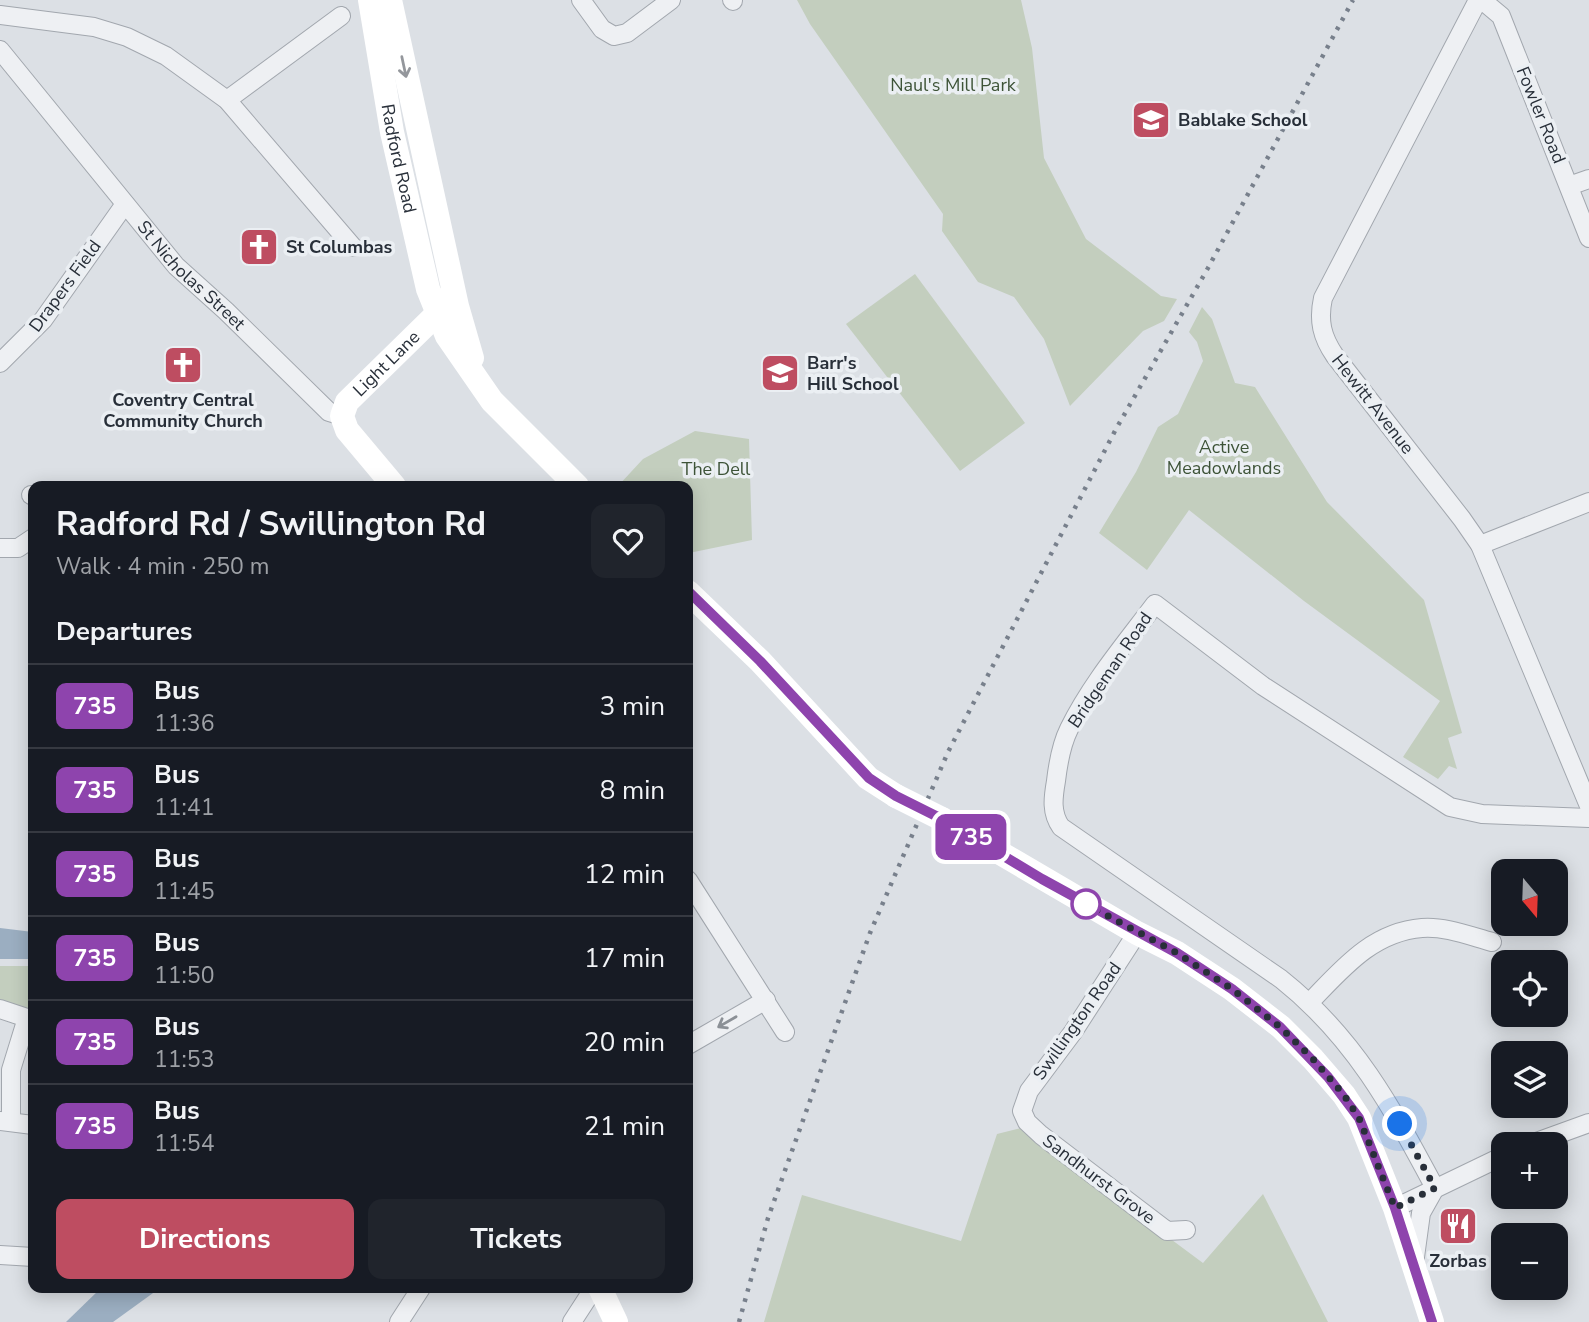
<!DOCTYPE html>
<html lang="en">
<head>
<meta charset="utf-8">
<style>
  :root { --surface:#171b24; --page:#20242c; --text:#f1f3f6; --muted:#9ea1a6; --line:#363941; --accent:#be4d61 }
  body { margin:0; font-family:"Nunito Sans",sans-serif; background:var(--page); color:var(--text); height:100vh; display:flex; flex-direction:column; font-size:26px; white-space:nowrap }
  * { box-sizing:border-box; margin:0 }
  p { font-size:23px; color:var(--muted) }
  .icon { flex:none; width:38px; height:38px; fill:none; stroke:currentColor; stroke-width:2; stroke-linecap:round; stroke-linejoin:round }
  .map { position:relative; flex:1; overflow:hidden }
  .drawer { position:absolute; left:28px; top:481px; width:665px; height:812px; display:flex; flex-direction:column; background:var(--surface); border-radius:14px; box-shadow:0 4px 18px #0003 }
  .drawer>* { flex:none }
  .badge { padding:0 14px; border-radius:10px; font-size:24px; line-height:46px }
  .needle { width:46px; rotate:161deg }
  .buttons { position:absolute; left:1491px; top:859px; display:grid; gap:14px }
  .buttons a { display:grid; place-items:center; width:77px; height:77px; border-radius:14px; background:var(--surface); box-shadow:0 4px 18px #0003; font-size:35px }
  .you { position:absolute; width:35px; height:35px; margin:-18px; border:5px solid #fff; border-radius:50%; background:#1a73e8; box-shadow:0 0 0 10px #1a73e833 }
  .map>.badge { position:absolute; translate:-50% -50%; box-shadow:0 0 0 4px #fff }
  h2 { padding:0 28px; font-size:26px; line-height:63px }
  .round { display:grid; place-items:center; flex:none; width:74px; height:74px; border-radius:14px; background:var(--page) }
  .headline { display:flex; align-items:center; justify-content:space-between; height:119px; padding:0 28px }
  h1 { font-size:33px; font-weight:700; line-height:52px }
  .primary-button { display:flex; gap:14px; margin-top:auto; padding:14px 28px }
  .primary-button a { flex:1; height:80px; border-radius:14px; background:var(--accent); color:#fff; font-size:28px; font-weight:700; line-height:80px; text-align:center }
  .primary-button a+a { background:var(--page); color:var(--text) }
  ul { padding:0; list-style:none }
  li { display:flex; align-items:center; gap:21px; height:84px; padding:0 28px; border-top:2px solid var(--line) }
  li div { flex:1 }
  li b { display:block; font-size:26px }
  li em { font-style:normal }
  li .badge { min-width:77px; font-weight:700; text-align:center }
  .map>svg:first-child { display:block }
  .green { fill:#c3cebe }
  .water { fill:#9baec1 }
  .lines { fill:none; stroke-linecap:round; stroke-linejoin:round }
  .street-casing { stroke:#a2a7ae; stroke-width:20 }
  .street { stroke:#eef0f3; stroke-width:18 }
  .secondary { stroke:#fff; stroke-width:24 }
  .rail { stroke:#78808c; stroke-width:4.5; stroke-dasharray:3.5 7; stroke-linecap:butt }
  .secondary-bridge { stroke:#fff; stroke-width:24 }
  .oneway { stroke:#94979c }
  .oneway2 { stroke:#8b9096 }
  .line-casing { stroke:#fff; stroke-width:16 }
  .line { stroke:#8e44ad; stroke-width:10 }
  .walk { stroke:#282f39; stroke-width:7; stroke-dasharray:0 12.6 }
  .stop-dot { fill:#fff; stroke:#8e44ad; stroke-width:3.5 }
  .labels { text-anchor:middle; stroke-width:7; stroke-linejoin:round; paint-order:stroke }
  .park-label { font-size:18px; fill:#3d5337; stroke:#ebeff3 }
  .street-label { font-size:18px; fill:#282f39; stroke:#ebeff3 }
  .poi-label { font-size:18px; font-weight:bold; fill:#282f39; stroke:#ebeff3; text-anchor:start }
</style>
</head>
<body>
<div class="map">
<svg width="1589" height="1322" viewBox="0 0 1589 1322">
  <rect width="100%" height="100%" fill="#dce0e5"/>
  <g class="green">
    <polygon points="797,0 1021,0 1032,48 1044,158 1086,239 1161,296 1177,299 1164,321 1143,331 1070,406 1044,339 1014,297 978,282 942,231 943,214 810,24"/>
    <polygon points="915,274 1025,423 960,471 846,324"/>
    <polygon points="1202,307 1212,319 1235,383 1255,387 1327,502 1424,600 1462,733 1448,738 1457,769 1449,766 1438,779 1403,757 1440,701 1304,601 1189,510 1147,570 1099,533 1136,472 1158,427 1178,414 1203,361 1197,342 1189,332"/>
    <polygon points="695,431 749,439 752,540 689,553 688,486 618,486 643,459"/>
    <polygon points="0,966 33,966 33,1017 0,1006"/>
    <polygon points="1021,1128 1203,1263 1263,1194 1328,1322 764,1322 802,1195 961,1241 997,1134"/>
  </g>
  <g class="water">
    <polygon points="0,928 33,932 33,959 0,959"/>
    <polygon points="101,1288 160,1288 113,1322 66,1322"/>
  </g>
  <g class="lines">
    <g class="street-casing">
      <g id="street">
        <polyline points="581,0 602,29 614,36 627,33 671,0"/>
        <polyline points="732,0 733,1"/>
        <path d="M 1478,0 L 1323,298 C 1318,321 1322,337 1335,356 L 1462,519 L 1480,545 L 1589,806"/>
        <polyline points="1482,0 1501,16 1589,238"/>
        <polyline points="0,15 94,27 127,37 166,56 227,100 353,247"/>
        <path id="s1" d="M 0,50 L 176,266 L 226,311 L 329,412 L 342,416"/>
        <polyline points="227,100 341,16"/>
        <polyline points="1569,186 1589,179"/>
        <polyline points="0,363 43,320 125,204"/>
        <polyline points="31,495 33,496"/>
        <polyline points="1480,545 1589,502"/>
        <polyline points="0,548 18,548 33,538"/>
        <polyline points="688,880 785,1032"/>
        <polyline points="1137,933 1073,1032 1029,1091 1022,1111 1027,1122 1041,1135 1167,1231 1186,1230"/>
        <path d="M 1310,1002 C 1342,969 1372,932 1422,928 C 1444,926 1470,936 1492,942"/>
        <polyline points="0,1009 33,1020"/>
        <polyline points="688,1045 766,1000"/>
        <polyline points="0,1121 33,1125"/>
        <polyline points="11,1122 11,1070 27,1018"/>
        <polyline points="1531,1144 1589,1123"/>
        <polyline points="1395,1208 1503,1156"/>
        <polyline points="0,1255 33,1257"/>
        <path d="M 1415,1257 L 1421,1213 L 1435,1188 C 1391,1106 1354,1037 1281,979 L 1061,827 C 1051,813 1053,798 1056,781 C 1058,764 1061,745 1069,729 C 1091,684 1125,644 1155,604 L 1263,686 L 1450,807 L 1482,814 L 1589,818"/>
        <polyline points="399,1322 421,1288"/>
        <polyline points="572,1322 594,1288"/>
      </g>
    </g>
    <use href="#street" class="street"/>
    <g class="secondary">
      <path id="s2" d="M 370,0 L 392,132 L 428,289 L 447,336 L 492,401 L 577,486"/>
      <polyline points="390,0 457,306 472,358"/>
      <path id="s3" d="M 394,486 L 347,430 L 342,416 L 347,402 L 443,308 L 443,300"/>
      <polyline points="688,592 760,661 868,778 896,796"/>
      <polyline points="942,819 1137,933 1177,953 1232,989 1281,1027 1313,1059 1344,1095 1359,1118 1395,1208 1432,1322"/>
      <polyline points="600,1288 616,1322"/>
    </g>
    <polyline class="rail" points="739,1322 768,1218 870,933 948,752 1116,429 1208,268 1353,0"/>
    <polyline class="secondary-bridge" points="896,796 942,819"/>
  </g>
  <defs><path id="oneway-shaft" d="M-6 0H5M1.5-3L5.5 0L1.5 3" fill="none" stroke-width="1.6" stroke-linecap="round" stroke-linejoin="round" transform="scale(1.75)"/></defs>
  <use class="oneway" href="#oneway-shaft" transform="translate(404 67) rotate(78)"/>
  <use class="oneway2" href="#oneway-shaft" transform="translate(727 1022) rotate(150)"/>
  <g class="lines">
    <g class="line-casing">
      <polyline id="line" points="688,591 760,661 869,778 896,796 942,819 1042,879 1177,953 1232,989 1280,1027 1328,1077 1359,1118 1395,1208 1432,1322"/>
    </g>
    <use href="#line" class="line"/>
    <polyline class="walk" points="1086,904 1177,953 1232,989 1280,1027 1313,1059 1344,1095 1359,1118 1395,1208 1435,1188 1400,1124"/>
  </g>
  <defs>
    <g id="school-square" transform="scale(2.0125)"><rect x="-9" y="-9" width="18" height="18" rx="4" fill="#be4d61" stroke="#ebeff3"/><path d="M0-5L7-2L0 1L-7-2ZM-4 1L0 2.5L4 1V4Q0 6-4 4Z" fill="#fff"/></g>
    <g id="church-square" transform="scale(2.0125)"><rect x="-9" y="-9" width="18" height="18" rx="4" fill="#be4d61" stroke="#ebeff3"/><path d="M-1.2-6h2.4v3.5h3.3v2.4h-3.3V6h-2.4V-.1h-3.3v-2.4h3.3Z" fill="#fff"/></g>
    <g id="restaurant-square" transform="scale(2.0125)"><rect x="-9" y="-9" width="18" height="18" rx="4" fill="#be4d61" stroke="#ebeff3"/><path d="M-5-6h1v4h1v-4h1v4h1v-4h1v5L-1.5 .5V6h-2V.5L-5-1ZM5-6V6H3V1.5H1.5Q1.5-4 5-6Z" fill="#fff"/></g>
  </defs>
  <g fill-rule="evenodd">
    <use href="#school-square" x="1151" y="120"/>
    <use href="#church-square" x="259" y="247"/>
    <use href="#church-square" x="183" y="365"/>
    <use href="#school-square" x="780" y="373"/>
    <use href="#restaurant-square" x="1458" y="1226"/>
  </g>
  <circle class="stop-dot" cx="1086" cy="904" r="14"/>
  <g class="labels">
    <g class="park-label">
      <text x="953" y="91">Naul's Mill Park</text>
      <text x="1224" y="453">Active<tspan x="1224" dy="21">Meadowlands</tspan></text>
      <text x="716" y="475">The Dell</text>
    </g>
    <g class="street-label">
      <text transform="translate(1541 115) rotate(68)" y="6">Fowler Road</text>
      <text dy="6" stroke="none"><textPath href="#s2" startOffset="161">Radford Road</textPath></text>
      <text dy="6" stroke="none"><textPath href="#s1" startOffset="296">St Nicholas Street</textPath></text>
      <text transform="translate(65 286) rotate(-54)" y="6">Drapers Field</text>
      <text dy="6" stroke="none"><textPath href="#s3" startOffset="158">Light Lane</textPath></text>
      <text transform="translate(1373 404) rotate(52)" y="6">Hewitt Avenue</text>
      <text transform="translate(1110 670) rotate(-56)" y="6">Bridgeman Road</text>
      <text transform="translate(1077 1021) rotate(-55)" y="6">Swillington Road</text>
      <text transform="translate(1099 1179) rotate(37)" y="6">Sandhurst Grove</text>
    </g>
    <g class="poi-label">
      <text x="1178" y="126">Bablake School</text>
      <text x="286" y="253">St Columbas</text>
      <text x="807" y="369">Barr's<tspan x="807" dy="21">Hill School</tspan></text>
      <text x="183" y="406" text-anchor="middle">Coventry Central<tspan x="183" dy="21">Community Church</tspan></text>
      <text x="1458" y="1267" text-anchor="middle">Zorbas</text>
    </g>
  </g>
</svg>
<div class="buttons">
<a><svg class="needle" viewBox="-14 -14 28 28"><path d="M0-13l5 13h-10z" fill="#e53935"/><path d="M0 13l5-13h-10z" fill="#9ea1a6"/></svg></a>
<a><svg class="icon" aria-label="locate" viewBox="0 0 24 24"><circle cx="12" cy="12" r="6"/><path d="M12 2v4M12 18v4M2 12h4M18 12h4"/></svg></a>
<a><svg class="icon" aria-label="layers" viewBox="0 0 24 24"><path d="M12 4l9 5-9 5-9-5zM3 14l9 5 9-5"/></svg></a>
<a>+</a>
<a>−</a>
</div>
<div class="you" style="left:1400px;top:1124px"></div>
<b class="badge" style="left:971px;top:837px;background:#8e44ad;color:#fff">735</b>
<section class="drawer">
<div class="headline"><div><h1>Radford Rd / Swillington Rd</h1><p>Walk · 4 min · 250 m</p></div><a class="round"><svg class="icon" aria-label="heart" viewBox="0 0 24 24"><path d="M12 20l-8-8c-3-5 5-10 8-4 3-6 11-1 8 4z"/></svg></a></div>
<h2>Departures</h2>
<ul>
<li><span class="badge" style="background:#8e44ad;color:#fff">735</span><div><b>Bus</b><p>11:36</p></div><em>3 min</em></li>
<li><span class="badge" style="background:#8e44ad;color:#fff">735</span><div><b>Bus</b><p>11:41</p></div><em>8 min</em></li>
<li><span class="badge" style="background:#8e44ad;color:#fff">735</span><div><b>Bus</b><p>11:45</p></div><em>12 min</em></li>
<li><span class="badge" style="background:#8e44ad;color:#fff">735</span><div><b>Bus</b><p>11:50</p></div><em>17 min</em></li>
<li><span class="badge" style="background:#8e44ad;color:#fff">735</span><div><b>Bus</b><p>11:53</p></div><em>20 min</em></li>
<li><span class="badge" style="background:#8e44ad;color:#fff">735</span><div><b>Bus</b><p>11:54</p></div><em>21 min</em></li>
</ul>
<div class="primary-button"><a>Directions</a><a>Tickets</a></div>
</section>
</div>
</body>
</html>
